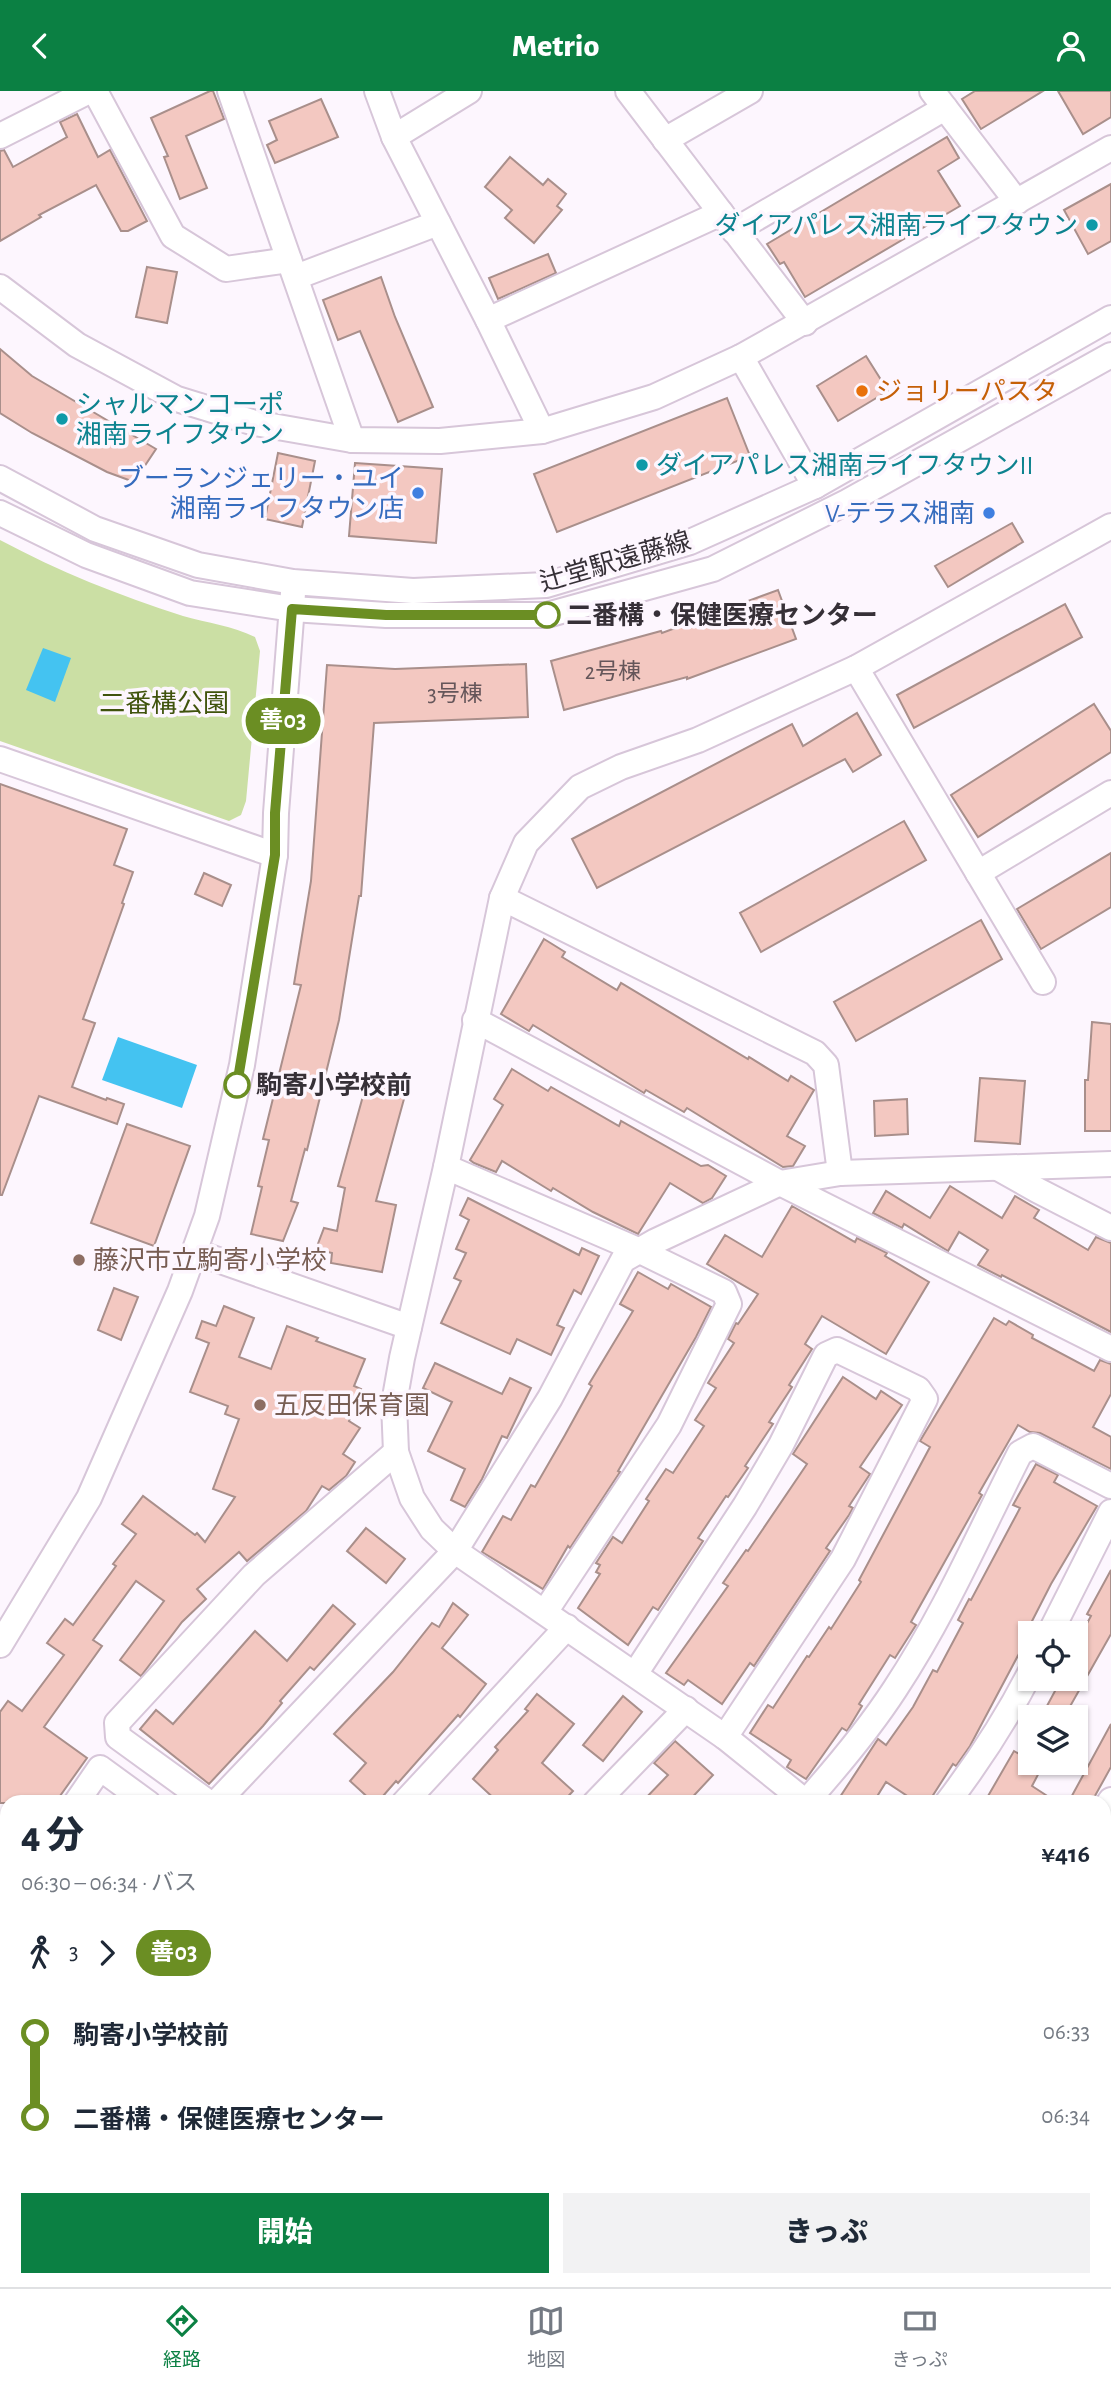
<!DOCTYPE html>
<html lang="ja">
<head>
<meta charset="utf-8">
<style>
  :root { --surface:#fff; --page:#f2f2f3; --text:#1f2937; --muted:#747a83; --line:#e0e1e3; --accent:#0b8043 }
  body { margin:0; font-family:"Alegreya Sans","Noto Sans JP",sans-serif; background:var(--page); color:var(--text); height:100vh; display:flex; flex-direction:column; font-size:26px; white-space:nowrap }
  * { box-sizing:border-box; margin:0 }
  p { font-size:23px; color:var(--muted) }
  .icon { flex:none; width:38px; height:38px; fill:none; stroke:currentColor; stroke-width:2; stroke-linecap:round; stroke-linejoin:round }
  .map { position:relative; flex:1; overflow:hidden }
  .panel { position:absolute; left:0px; top:1704px; width:1111px; height:492px; display:flex; flex-direction:column; background:var(--surface); border-radius:21px 21px 0 0; box-shadow:0 2px 5px #0004 }
  .panel>* { flex:none }
  .badge { padding:0 14px; border-radius:23px; font-size:24px; line-height:46px }
  .tools { position:absolute; left:1018px; top:1530px; display:grid; gap:14px }
  .tools a { display:grid; place-items:center; width:70px; height:70px; border-radius:0px; background:var(--surface); box-shadow:0 2px 5px #0004; font-size:35px }
  .map>.badge { position:absolute; translate:-50% -50%; box-shadow:0 0 0 4px #fff }
  .legs { display:flex; align-items:center; gap:10px; height:77px; padding:0 21px; font-size:23px }
  .legs p { margin-inline-start:auto }
  .headline { display:flex; align-items:center; justify-content:space-between; height:119px; padding:0 21px }
  h1 { font-size:38px; font-weight:800; line-height:52px }
  .cta { display:flex; gap:14px; margin-top:auto; padding:14px 21px }
  .cta a { flex:1; height:80px; border-radius:0px; background:var(--accent); color:#fff; font-size:28px; font-weight:800; line-height:80px; text-align:center }
  .cta a+a { background:var(--page); color:var(--text) }
  ul { padding:0 21px; list-style:none }
  li { display:flex; align-items:center; gap:24px; height:84px; font-size:26px }
  li i { display:grid; place-items:center; width:10px; height:100%; margin:0 9px; background:currentColor }
  li i::after { content:''; width:18px; height:18px; margin:-9px; border:5px solid; border-radius:50%; background:var(--surface) }
  li p { margin-inline-start:auto }
  li:first-child i { background:linear-gradient(#0000 50%,currentColor 0) }
  li:last-child i { background:linear-gradient(currentColor 50%,#0000 0) }
  header { display:flex; justify-content:space-between; align-items:center; height:91px; padding:0 21px; background:var(--accent); color:#fff; font-size:32px; font-weight:800 }
  .tab-bar { display:flex; justify-content:space-around; align-items:center; height:98px; border-top:2px solid var(--line); background:var(--surface); font-size:19px; color:var(--muted) }
  .tab-bar a { display:grid; justify-items:center; gap:4px }
  .tab-bar .selected { color:var(--accent) }
  .map>svg:first-child { display:block }
  .green { fill:#cbdfa4 }
  .water { fill:#44c3f1 }
  .building { fill:#f3c8c1; stroke:#a98f8b; stroke-width:2 }
  .lines { fill:none; stroke-linecap:round; stroke-linejoin:round }
  .minor-casing { stroke:#d7c6d9; stroke-width:28 }
  .minor { stroke:#fff; stroke-width:24 }
  .line-1-casing { stroke:#fff; stroke-width:16 }
  .line-1 { stroke:#6b8e23; stroke-width:10 }
  .culture-dot { fill:#0f9aa8; stroke:#fdf6fe; stroke-width:2.5 }
  .food-dot { fill:#e8710a; stroke:#fdf6fe; stroke-width:2.5 }
  .shop-dot { fill:#3f7fe0; stroke:#fdf6fe; stroke-width:2.5 }
  .stop-1-dot { fill:#fff; stroke:#6b8e23; stroke-width:3.5 }
  .education-dot { fill:#8d6e63; stroke:#fdf6fe; stroke-width:2.5 }
  .labels { text-anchor:middle; stroke-width:7; stroke-linejoin:round; paint-order:stroke }
  .number-label { font-size:23px; fill:#65565a }
  .culture-label { font-size:26px; fill:#0d838f; stroke:#fdf6fe; text-anchor:start }
  .food-label { font-size:26px; fill:#c56008; stroke:#fdf6fe; text-anchor:start }
  .shop-label { font-size:26px; fill:#366cbe; stroke:#fdf6fe; text-anchor:end }
  .street-label { font-size:26px; fill:#363037; stroke:#fdf6fe }
  .stop-label { font-size:26px; font-weight:bold; fill:#363037; stroke:#fdf6fe; text-anchor:start }
  .park-label { font-size:26px; fill:#40530d; stroke:#fdf6fe }
  .education-label { font-size:26px; fill:#785e54; stroke:#fdf6fe; text-anchor:start }
</style>
</head>
<body>
<header><svg class="icon" aria-label="back" viewBox="0 0 24 24"><path d="M15 5l-7 7 7 7"/></svg>Metrio<svg class="icon" aria-label="person" viewBox="0 0 24 24"><circle cx="12" cy="8" r="4"/><path d="M4 21q1-7 8-7t8 7"/></svg></header>
<div class="map">
<svg width="1111" height="2196" viewBox="0 0 1111 2196">
  <rect width="100%" height="100%" fill="#fdf6fe"/>
  <path class="green" d="M 0,449 C 58,480 120,505 183,525 C 208,532 232,535 255,546 L 260,560 L 246,710 L 241,724 L 229,730 L 0,650 Z"/>
  <g class="water">
    <polygon points="43,557 71,567 55,611 26,599"/>
    <polygon points="118,946 197,974 182,1017 102,989"/>
  </g>
  <g class="building">
    <polygon points="210,0 213,0 224,28 186,45 207,97 180,108 164,66 168,65 151,27"/>
    <polygon points="975,0 1043,0 981,38 962,8"/>
    <polygon points="1058,0 1111,0 1111,26 1083,43"/>
    <polygon points="321,8 338,46 275,72 267,54 277,49 269,30"/>
    <polygon points="77,23 98,66 110,59 147,130 128,140 121,140 96,94 39,124 41,126 0,150 0,60 4,59 13,76 67,46 60,31"/>
    <polygon points="947,46 959,67 938,80 960,115 805,206 784,171 780,173 767,153"/>
    <polygon points="510,66 543,94 548,88 566,103 557,115 562,119 534,152 505,127 512,119 485,96"/>
    <polygon points="1111,93 1111,150 1088,163 1064,119"/>
    <polygon points="548,163 556,182 498,208 489,187"/>
    <polygon points="147,176 177,181 167,232 136,226"/>
    <polygon points="381,186 395,226 433,316 398,331 360,240 338,249 323,209"/>
    <polygon points="0,258 32,285 156,358 134,391 107,381 32,342 0,322"/>
    <polygon points="866,265 888,300 838,330 817,295"/>
    <polygon points="727,307 750,365 557,441 534,383"/>
    <polygon points="278,362 315,370 302,436 265,428"/>
    <polygon points="355,372 442,378 436,452 349,445"/>
    <polygon points="1012,432 1023,451 948,496 935,475"/>
    <polygon points="778,499 796,548 687,588 687,586 564,619 551,570 661,540 662,542"/>
    <polygon points="1065,513 1082,546 914,637 897,604"/>
    <polygon points="526,573 528,626 374,632 361,805 359,805 339,929 307,1059 305,1058 291,1110 298,1112 283,1150 251,1143 262,1096 258,1095 269,1049 263,1048 301,894 294,893 311,790 327,574 395,578"/>
    <polygon points="1094,613 1111,640 1111,661 978,746 951,704"/>
    <polygon points="857,622 881,664 853,681 845,668 597,797 572,748 792,633 803,655"/>
    <polygon points="0,693 127,738 114,774 133,781 122,812 124,813 83,928 95,932 72,996 106,1009 107,1007 124,1013 117,1033 39,1005 2,1104 0,1104"/>
    <polygon points="904,730 926,769 761,861 740,822"/>
    <polygon points="1111,762 1111,816 1041,858 1017,818"/>
    <polygon points="204,782 231,794 222,815 195,803"/>
    <polygon points="981,829 1002,868 856,950 834,911"/>
    <polygon points="544,848 565,861 562,866 617,899 621,892 748,968 749,966 788,990 791,985 814,999 787,1045 805,1055 793,1075 783,1076 687,1017 684,1021 646,999 644,1002 533,934 529,940 501,923"/>
    <polygon points="1092,931 1111,933 1111,1040 1085,1040 1085,989 1088,989"/>
    <polygon points="512,978 548,1000 551,996 619,1035 621,1030 701,1075 708,1074 726,1085 712,1107 703,1112 670,1092 638,1143 593,1121 553,1097 551,1100 502,1070 496,1081 474,1072 470,1069 503,1014 494,1008"/>
    <polygon points="368,987 407,997 376,1110 396,1114 382,1181 331,1172 332,1162 316,1158 324,1137 337,1140 345,1097 338,1095"/>
    <polygon points="980,987 1025,990 1020,1053 975,1050"/>
    <polygon points="907,1008 908,1043 875,1045 874,1010"/>
    <polygon points="127,1033 190,1055 154,1155 91,1132"/>
    <polygon points="950,1095 1002,1127 1015,1105 1039,1119 1034,1127 1088,1159 1096,1146 1111,1152 1111,1241 1002,1184 1001,1186 978,1174 988,1159 959,1141 948,1160 904,1133 902,1137 873,1122 886,1100 930,1127"/>
    <polygon points="468,1107 579,1164 582,1157 599,1165 581,1203 574,1199 557,1234 564,1237 551,1264 517,1248 510,1263 441,1232 461,1190 454,1187 466,1162 456,1158 469,1129 460,1124"/>
    <polygon points="792,1115 855,1151 857,1147 887,1162 885,1165 929,1191 886,1263 822,1225 805,1253 812,1258 789,1294 792,1296 769,1331 773,1333 745,1375 748,1377 728,1406 726,1405 698,1447 703,1450 658,1519 653,1516 628,1554 578,1517 600,1483 596,1481 600,1474 596,1472 613,1446 622,1452 649,1410 646,1408 666,1378 673,1382 704,1335 695,1329 716,1297 708,1292 734,1252 728,1248 736,1232 738,1233 758,1203 707,1173 725,1144 762,1166"/>
    <polygon points="638,1181 668,1198 671,1193 711,1216 696,1246 618,1380 620,1381 570,1457 568,1455 543,1498 482,1461 503,1425 511,1429 531,1394 535,1396 565,1344 592,1295 589,1293 633,1220 620,1213"/>
    <polygon points="114,1197 138,1206 121,1249 98,1239"/>
    <polygon points="224,1215 254,1227 239,1266 271,1278 287,1235 318,1247 316,1250 365,1268 354,1295 361,1298 349,1330 360,1337 343,1363 355,1371 346,1385 329,1399 322,1395 306,1420 247,1470 239,1461 197,1498 206,1508 182,1531 141,1585 120,1569 164,1510 136,1490 93,1549 102,1555 44,1636 87,1667 55,1712 0,1712 0,1621 8,1610 22,1620 64,1564 47,1552 65,1528 73,1534 116,1475 113,1473 136,1443 122,1433 143,1405 195,1444 197,1442 205,1451 235,1406 213,1398 239,1328 225,1323 228,1315 190,1301 209,1252 196,1247 202,1230 216,1235"/>
    <polygon points="994,1227 1006,1234 1009,1230 1033,1244 1032,1247 1094,1280 1100,1269 1111,1273 1111,1303 1093,1336 1111,1346 1111,1378 1040,1342 1030,1341 1018,1334 979,1402 982,1404 911,1531 916,1534 895,1567 890,1564 859,1613 862,1615 847,1640 842,1637 806,1688 787,1676 791,1669 750,1642 768,1614 773,1617 807,1565 809,1566 829,1536 831,1538 861,1491 859,1489 930,1356 920,1350"/>
    <polygon points="435,1272 502,1303 510,1287 531,1297 507,1347 502,1345 482,1388 465,1416 451,1409 465,1378 428,1360 452,1311 423,1297"/>
    <polygon points="843,1286 876,1308 881,1300 902,1314 860,1376 870,1383 849,1415 853,1417 849,1424 826,1457 830,1460 754,1575 750,1572 722,1613 688,1589 684,1594 666,1582 728,1495 723,1492 746,1459 748,1460 807,1373 793,1363"/>
    <polygon points="1036,1373 1058,1384 1054,1391 1097,1415 1051,1493 1028,1538 1031,1540 970,1655 956,1675 953,1673 928,1712 918,1712 886,1691 873,1712 836,1712 878,1648 886,1654 913,1616 933,1579 937,1581 963,1532 958,1529 969,1508 971,1509 1020,1417 1013,1414"/>
    <polygon points="366,1437 405,1468 386,1492 347,1460"/>
    <polygon points="1111,1479 1111,1543 1064,1626 1041,1626 1062,1587 1076,1587 1076,1553 1091,1525 1087,1523"/>
    <polygon points="453,1512 468,1524 442,1557 486,1593 460,1626 458,1624 398,1692 396,1690 377,1712 374,1712 350,1690 366,1672 334,1643 393,1581 432,1532 439,1536"/>
    <polygon points="333,1514 355,1533 314,1579 310,1576 280,1610 282,1612 263,1635 209,1693 140,1638 156,1619 173,1633 255,1540 287,1570"/>
    <polygon points="537,1603 574,1633 542,1672 573,1700 562,1712 499,1712 473,1688 498,1659 495,1656 528,1620 525,1618"/>
    <polygon points="623,1605 642,1621 603,1670 583,1654"/>
    <polygon points="1111,1633 1111,1676 1091,1712 1068,1712"/>
    <polygon points="675,1650 713,1684 687,1712 641,1712 668,1684 654,1672"/>
    <polygon points="1014,1660 1042,1676 1032,1695 1058,1712 984,1712"/>
  </g>
  <g class="lines">
    <g class="minor-casing">
      <g id="minor">
        <polyline points="95,0 173,145 226,178 289,169"/>
        <polyline points="230,0 352,349"/>
        <polyline points="377,0 394,46 488,229 542,340"/>
        <polyline points="628,0 805,232"/>
        <polyline points="932,0 1017,111"/>
        <polyline points="0,45 89,0"/>
        <polyline points="394,46 469,0"/>
        <polyline points="665,49 750,0"/>
        <polyline points="734,140 945,17"/>
        <polyline points="296,186 438,132"/>
        <polyline points="0,196 77,254 177,308 255,332 352,349 440,350 542,340 654,306 741,266 1111,57"/>
        <polyline points="488,229 721,122"/>
        <polyline points="741,266 815,395"/>
        <polyline points="0,387 95,438 198,474 293,491 413,500 546,494 690,451 815,395 1111,227"/>
        <polyline points="0,422 86,464 190,502 292,518 386,524 547,524 713,478 847,411 1111,264"/>
        <polyline points="856,577 1043,891"/>
        <polyline points="0,668 275,764"/>
        <polyline points="978,782 1111,702"/>
        <polyline points="502,807 815,962 826,974 840,1082"/>
        <polyline points="475,929 780,1092 1111,1258"/>
        <polyline points="446,1076 638,1159 724,1201 729,1213 669,1334 545,1521"/>
        <polyline points="998,1077 1037,1099 1111,1137"/>
        <polyline points="195,1161 409,1236"/>
        <polyline points="1050,1542 1111,1421"/>
        <polyline points="0,1554 89,1407 180,1200 207,1125 242,974 275,764 276,722 293,502"/>
        <polyline points="635,1583 745,1415 781,1354 826,1264 837,1259 918,1298 925,1308 843,1468 725,1646"/>
        <path d="M 806,1711 C 838,1675 869,1638 895,1598 C 944,1524 980,1441 1020,1362 L 1033,1355 L 1111,1395"/>
        <polyline points="76,1712 100,1677 148,1712"/>
        <polyline points="209,1712 118,1646 117,1632 254,1484 396,1361"/>
        <polyline points="216,1712 455,1460 550,1307 623,1169 656,1150 780,1092 840,1082 1111,1073"/>
        <polyline points="404,1712 567,1536"/>
        <polyline points="595,1712 686,1618"/>
        <polyline points="807,1712 725,1646 455,1460 432,1438 412,1407 396,1361 394,1312 402,1267 446,1076 502,807 526,752 580,696 621,676 698,649 856,577 1111,435"/>
        <path d="M 947,1712 C 979,1670 1007,1627 1031,1580"/>
        <polyline points="1104,1719 1111,1709"/>
        <polyline points="1104,1813 1111,1820"/>
        <polyline points="0,1819 7,1809"/>
        <polyline points="0,1972 7,1977"/>
        <polyline points="1104,2006 1111,2013"/>
        <polyline points="324,2189 337,2196"/>
        <polyline points="815,2189 825,2196"/>
        <polyline points="301,2196 305,2189"/>
        <polyline points="372,2196 378,2189"/>
        <polyline points="555,2196 562,2189"/>
        <polyline points="728,2196 734,2189"/>
        <polyline points="910,2196 916,2189"/>
      </g>
    </g>
    <use href="#minor" class="minor"/>
  </g>
  <g class="lines">
    <g class="line-1-casing">
      <polyline id="line-1" points="237,994 275,764 275,722 292,518 386,524 547,524"/>
    </g>
    <use href="#line-1" class="line-1"/>
  </g>
  <g class="culture-dot">
    <circle cx="1092" cy="134" r="7"/>
    <circle cx="62" cy="328" r="7"/>
    <circle cx="642" cy="374" r="7"/>
  </g>
  <circle class="food-dot" cx="862" cy="300" r="7"/>
  <g class="shop-dot">
    <circle cx="418" cy="402" r="7"/>
    <circle cx="989" cy="422" r="7"/>
  </g>
  <g class="stop-1-dot">
    <circle cx="547" cy="524" r="12"/>
    <circle cx="237" cy="994" r="12"/>
  </g>
  <g class="education-dot">
    <circle cx="79" cy="1169" r="7"/>
    <circle cx="260" cy="1314" r="7"/>
  </g>
  <g class="labels">
    <g class="number-label">
      <text x="613" y="588">2号棟</text>
      <text x="455" y="610">3号棟</text>
    </g>
    <g class="culture-label">
      <text x="1078" y="143" text-anchor="end">ダイアパレス湘南ライフタウン</text>
      <text x="76" y="322">シャルマンコーポ<tspan x="76" dy="30">湘南ライフタウン</tspan></text>
      <text x="656" y="383">ダイアパレス湘南ライフタウンII</text>
    </g>
    <g class="food-label">
      <text x="876" y="309">ジョリーパスタ</text>
    </g>
    <g class="shop-label">
      <text x="404" y="396">ブーランジェリー・ユイ<tspan x="404" dy="30">湘南ライフタウン店</tspan></text>
      <text x="975" y="431">V-テラス湘南</text>
    </g>
    <g class="street-label">
      <text transform="translate(615 470) rotate(-16)" y="9">辻堂駅遠藤線</text>
    </g>
    <g class="stop-label">
      <text x="566" y="533">二番構・保健医療センター</text>
      <text x="256" y="1003">駒寄小学校前</text>
    </g>
    <g class="park-label">
      <text x="164" y="621">二番構公園</text>
    </g>
    <g class="education-label">
      <text x="93" y="1178">藤沢市立駒寄小学校</text>
      <text x="274" y="1323">五反田保育園</text>
    </g>
  </g>
</svg>
<div class="tools">
<a><svg class="icon" aria-label="locate" viewBox="0 0 24 24"><circle cx="12" cy="12" r="6"/><path d="M12 2v4M12 18v4M2 12h4M18 12h4"/></svg></a>
<a><svg class="icon" aria-label="layers" viewBox="0 0 24 24"><path d="M12 4l9 5-9 5-9-5zM3 14l9 5 9-5"/></svg></a>
</div>
<b class="badge" style="left:283px;top:630px;background:#6b8e23;color:#fff">善03</b>
<section class="panel">
<div class="headline"><div><h1>4 分</h1><p>06:30 – 06:34 · バス</p></div><b>¥416</b></div>
<div class="legs"><svg class="icon" aria-label="walk" viewBox="0 0 24 24"><circle cx="13" cy="4" r="2"/><path d="M13 8l-2 6 4 7M11 14l-3 7M7 12l3-4h3l4 4"/></svg>3<svg class="icon" aria-label="forward" viewBox="0 0 24 24"><path d="M9 5l7 7-7 7"/></svg><b class="badge" style="background:#6b8e23;color:#fff">善03</b></div>
<ul>
<li><i style="color:#6b8e23"></i><b>駒寄小学校前</b><p>06:33</p></li>
<li><i style="color:#6b8e23"></i><b>二番構・保健医療センター</b><p>06:34</p></li>
</ul>
<div class="cta"><a>開始</a><a>きっぷ</a></div>
</section>
</div>
<nav class="tab-bar">
<a class="selected"><svg class="icon" aria-label="directions" viewBox="0 0 24 24"><path d="M12 3l9 9-9 9-9-9zM9 14v-3h6M13 9l2 2-2 2"/></svg>経路</a>
<a><svg class="icon" aria-label="map" viewBox="0 0 24 24"><path d="M3 6l6-2 6 2 6-2v14l-6 2-6-2-6 2zM9 4v14M15 6v14"/></svg>地図</a>
<a><svg class="icon" aria-label="tickets" viewBox="0 0 24 24"><path d="M3 7h18v10H3zM15 7v10"/></svg>きっぷ</a>
</nav>
</body>
</html>
